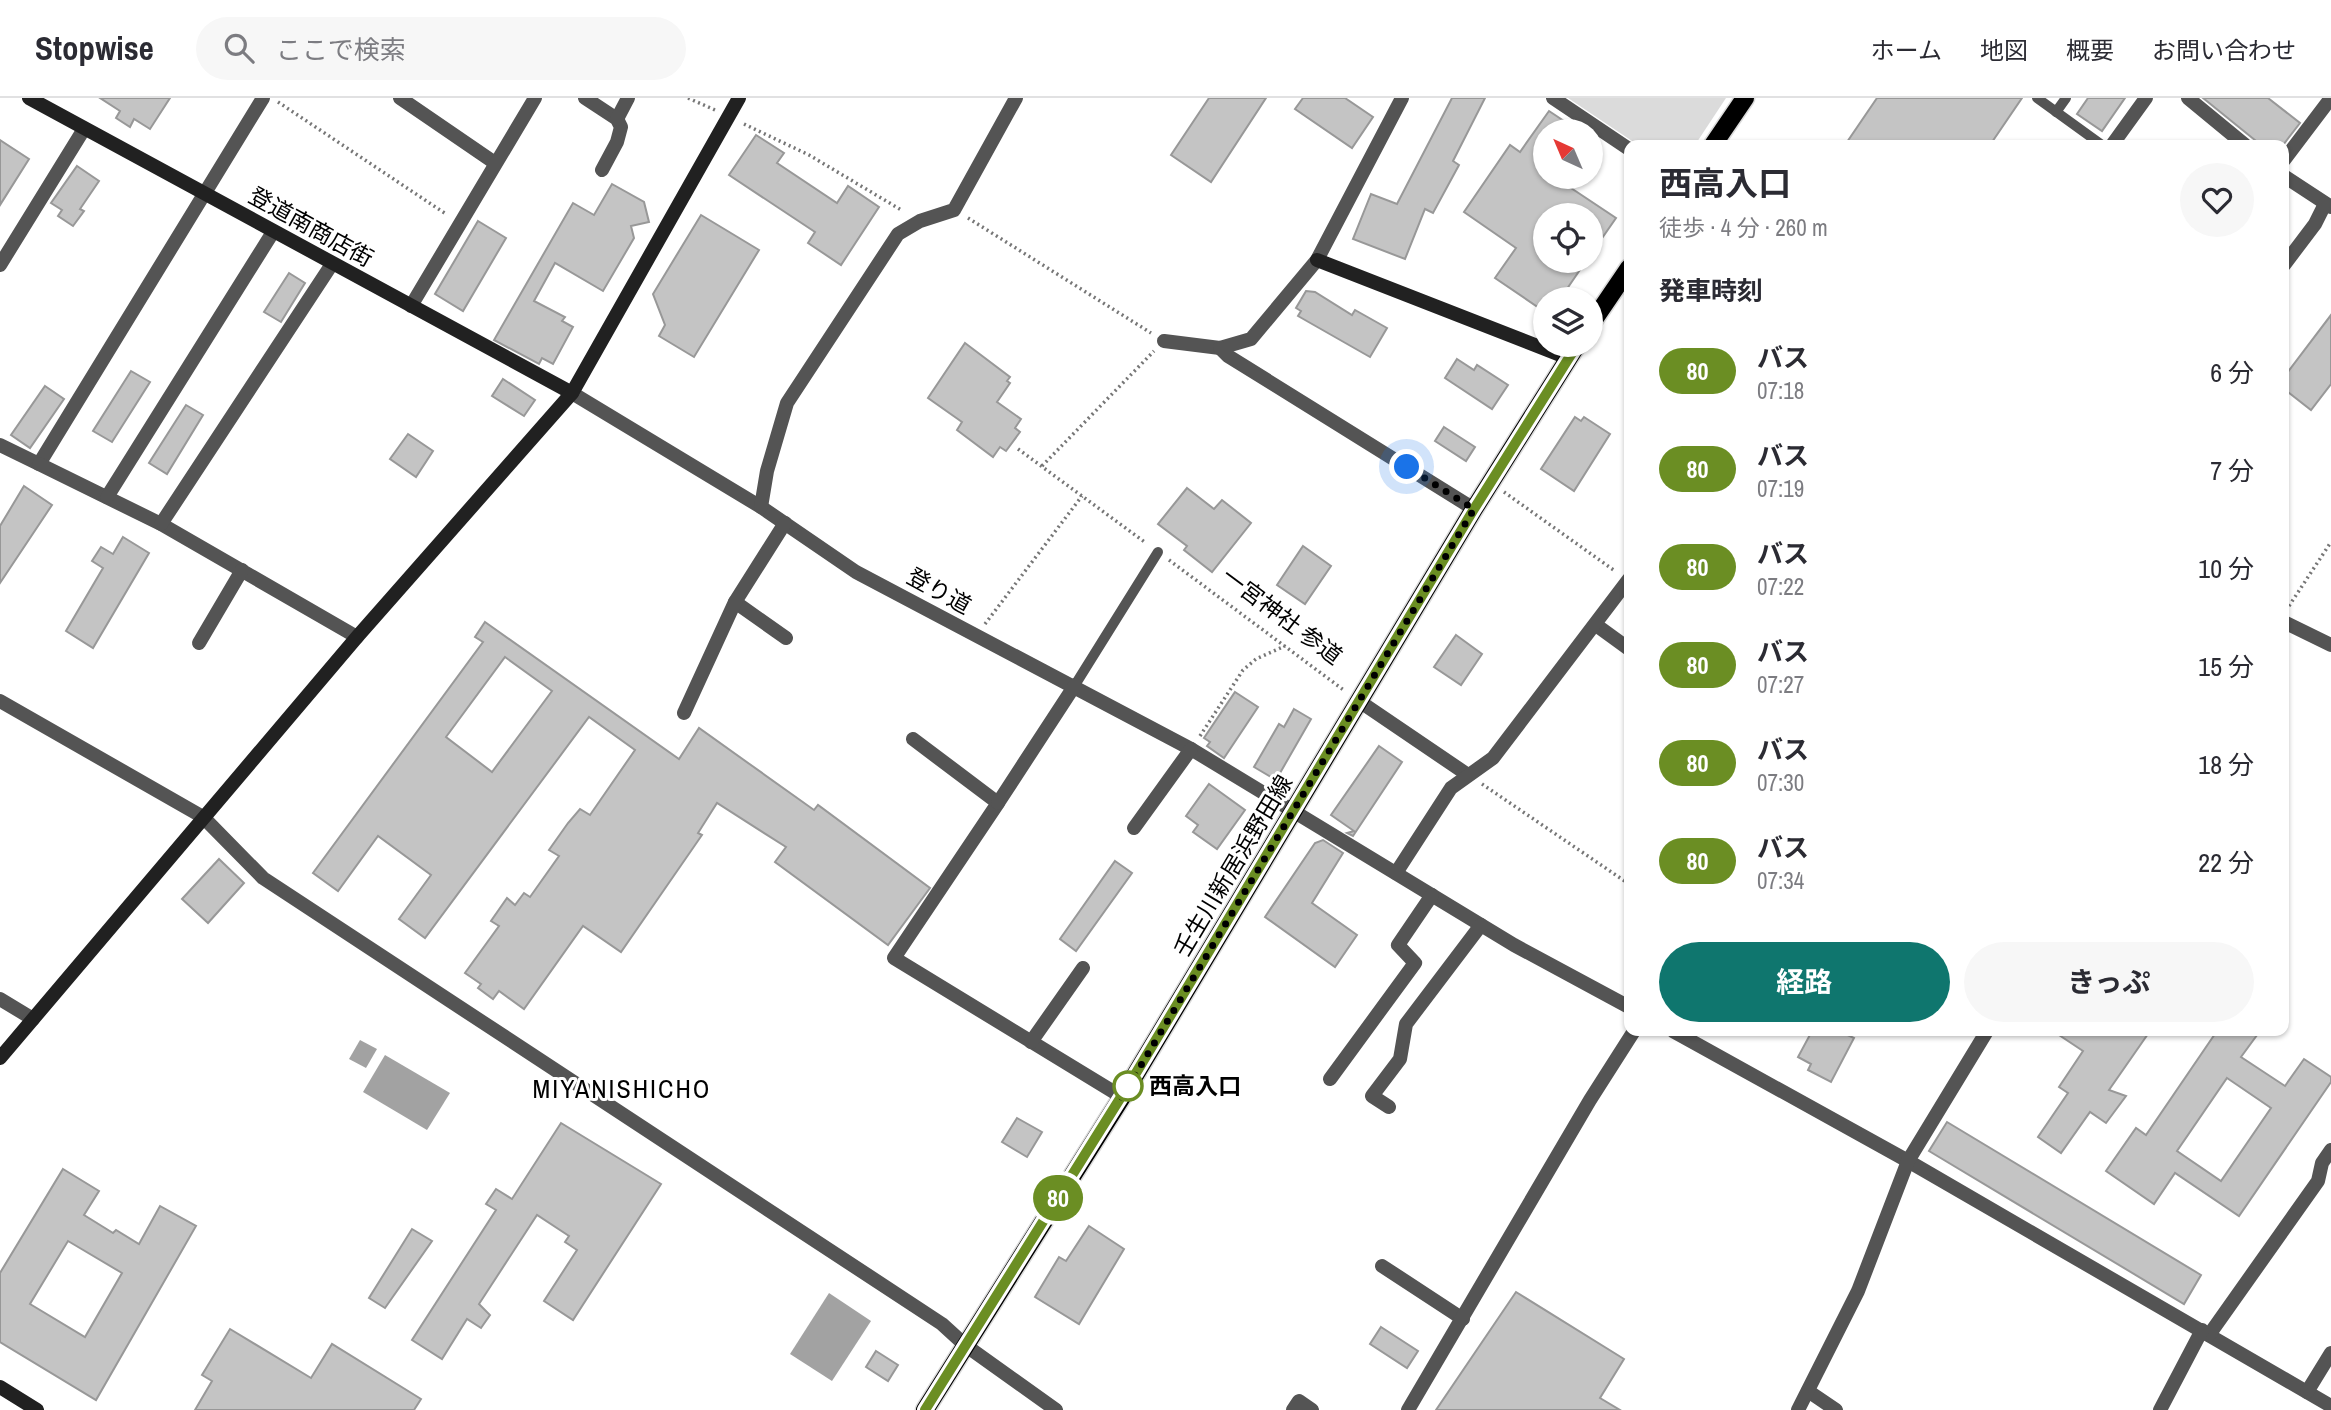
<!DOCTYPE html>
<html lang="ja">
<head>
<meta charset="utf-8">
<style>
  :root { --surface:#fff; --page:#f7f7f7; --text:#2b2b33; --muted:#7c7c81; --line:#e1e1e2; --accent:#0f766e }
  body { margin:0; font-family:"Archivo Narrow","Noto Sans JP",sans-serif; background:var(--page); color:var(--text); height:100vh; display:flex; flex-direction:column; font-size:26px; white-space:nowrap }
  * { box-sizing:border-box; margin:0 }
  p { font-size:23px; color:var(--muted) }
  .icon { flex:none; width:38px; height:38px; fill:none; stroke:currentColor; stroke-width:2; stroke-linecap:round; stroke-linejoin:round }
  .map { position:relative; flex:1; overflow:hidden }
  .panel { position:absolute; left:1624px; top:42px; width:665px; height:896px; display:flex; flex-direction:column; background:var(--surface); border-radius:14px; box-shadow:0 2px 5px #0004 }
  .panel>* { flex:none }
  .badge { padding:0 14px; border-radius:23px; font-size:24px; line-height:46px }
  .needle { width:46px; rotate:316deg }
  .controls { position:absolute; left:1533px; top:21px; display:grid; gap:14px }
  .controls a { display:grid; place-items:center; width:70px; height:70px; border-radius:50%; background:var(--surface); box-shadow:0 2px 5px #0004; font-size:35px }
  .you { position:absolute; width:35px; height:35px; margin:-18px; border:5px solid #fff; border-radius:50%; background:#1a73e8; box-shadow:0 0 0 10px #1a73e833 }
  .map>.badge { position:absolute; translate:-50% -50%; box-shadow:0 0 0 4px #fff }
  h2 { padding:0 35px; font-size:26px; line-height:63px }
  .round { display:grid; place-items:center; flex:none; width:74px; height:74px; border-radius:37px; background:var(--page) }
  .headline { display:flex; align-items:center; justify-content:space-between; height:119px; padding:0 35px }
  h1 { font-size:33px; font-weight:700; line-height:52px }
  .button { display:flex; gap:14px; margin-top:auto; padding:14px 35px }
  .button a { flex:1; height:80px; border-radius:42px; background:var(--accent); color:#fff; font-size:28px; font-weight:700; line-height:80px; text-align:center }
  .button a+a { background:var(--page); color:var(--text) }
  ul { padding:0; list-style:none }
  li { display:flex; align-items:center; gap:21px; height:98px; padding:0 35px }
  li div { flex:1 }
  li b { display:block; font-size:26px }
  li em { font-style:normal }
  li .badge { min-width:77px; font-weight:700; text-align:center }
  header { display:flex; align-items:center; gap:42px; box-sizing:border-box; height:98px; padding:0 35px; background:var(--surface); border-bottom:2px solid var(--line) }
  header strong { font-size:33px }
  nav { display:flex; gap:38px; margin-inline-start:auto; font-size:24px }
  .search { width:490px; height:63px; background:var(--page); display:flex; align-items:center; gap:18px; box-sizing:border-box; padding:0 24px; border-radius:38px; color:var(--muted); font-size:26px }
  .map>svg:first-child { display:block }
  .green { fill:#dbdbdb }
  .water { fill:#a2a2a2 }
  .building { fill:#c4c4c4; stroke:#989898; stroke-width:2; fill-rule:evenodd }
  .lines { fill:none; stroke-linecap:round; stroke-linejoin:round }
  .primary-casing { stroke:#dbdbdb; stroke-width:21 }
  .path { stroke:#767676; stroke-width:3.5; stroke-dasharray:2 3.5; stroke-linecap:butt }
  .lane { stroke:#545454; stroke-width:10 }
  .street { stroke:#545454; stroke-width:14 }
  .secondary { stroke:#212121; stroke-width:14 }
  .primary { stroke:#000; stroke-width:18 }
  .line-casing { stroke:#fff; stroke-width:16 }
  .line { stroke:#6b8e23; stroke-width:10 }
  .walk { stroke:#000; stroke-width:7; stroke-dasharray:0 12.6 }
  .stop-dot { fill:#fff; stroke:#6b8e23; stroke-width:3.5 }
  .labels { text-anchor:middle; stroke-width:6; stroke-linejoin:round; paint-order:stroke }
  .street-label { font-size:23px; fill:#000; stroke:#fff }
  .stop-label { font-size:23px; font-weight:bold; fill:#000; stroke:#fff; text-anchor:start }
  .quarter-label { font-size:26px; letter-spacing:2px; fill:#000; stroke:#fff }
</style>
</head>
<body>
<header>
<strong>Stopwise</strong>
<div class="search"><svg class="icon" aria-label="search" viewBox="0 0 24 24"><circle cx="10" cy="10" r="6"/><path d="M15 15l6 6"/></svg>ここで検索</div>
<nav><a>ホーム</a><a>地図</a><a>概要</a><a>お問い合わせ</a></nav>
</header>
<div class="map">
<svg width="2331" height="1312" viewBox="0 0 2331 1312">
  <rect width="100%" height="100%" fill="#fff"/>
  <polygon class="green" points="1568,0 1726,0 1695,47 1638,47"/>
  <g class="water">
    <polygon points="360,942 377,951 366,970 349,961"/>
    <polygon points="385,957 450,995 427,1032 363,994"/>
    <polygon points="829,1195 871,1223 832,1283 790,1256"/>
  </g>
  <g class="building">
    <polygon points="100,0 170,0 150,31 134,21 130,29 116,20 120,13"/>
    <polygon points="1209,0 1266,0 1211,84 1171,57"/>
    <polygon points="1303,0 1345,0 1373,19 1352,50 1295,11"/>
    <polygon points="1452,0 1485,0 1453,63 1459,67 1433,115 1425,111 1405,161 1353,141 1371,96 1397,106"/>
    <polygon points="1877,0 2022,0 1990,47 1845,47"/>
    <polygon points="2088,0 2125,0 2102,33 2077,16"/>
    <polygon points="2203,0 2268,0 2300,25 2283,47 2261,47"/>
    <polygon points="1549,13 1579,33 1545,33 1545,79 1579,79 1571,90 1616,120 1591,156 1591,117 1545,117 1545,163 1586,163 1560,201 1545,201 1545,214 1495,180 1516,150 1464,114 1510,47 1520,54"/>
    <polygon points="756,37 784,55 777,65 837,105 848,88 879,109 841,167 808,145 815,134 729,77"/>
    <polygon points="0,42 29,61 0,107"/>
    <polygon points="77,68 99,83 80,111 84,113 73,128 58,118 62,112 51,105"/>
    <polygon points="612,86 644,104 649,124 631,128 634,140 603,193 555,165 534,203 565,219 562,223 573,229 553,266 542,260 539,266 494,242 573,105 594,117"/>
    <polygon points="701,117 759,152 694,259 659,238 665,227 653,196"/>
    <polygon points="478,123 506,140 463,213 435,196"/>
    <polygon points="289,175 305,185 281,224 264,214"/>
    <polygon points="1306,193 1315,194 1352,217 1355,212 1387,230 1370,259 1298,218 1301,213 1296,210"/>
    <polygon points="2331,217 2331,286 2311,312 2284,291 2284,279"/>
    <polygon points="965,245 1010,279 1007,283 1010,285 997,304 1021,321 1015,330 1020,334 1006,353 1000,349 993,359 957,332 962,324 928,300"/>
    <polygon points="1457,261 1474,272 1477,267 1508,287 1492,311 1445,280"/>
    <polygon points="131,273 150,284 112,344 93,333"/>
    <polygon points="503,281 535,302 524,318 492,298"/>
    <polygon points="45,288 64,301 30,350 11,337"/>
    <polygon points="186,307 203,317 167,376 149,365"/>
    <polygon points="1575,319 1581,323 1584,319 1610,336 1574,393 1541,371"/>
    <polygon points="1444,329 1475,349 1466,363 1435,343"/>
    <polygon points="408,336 433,353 416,379 390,361"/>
    <polygon points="24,388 52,407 0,485 0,428"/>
    <polygon points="1187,390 1214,411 1222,402 1251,425 1212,474 1184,452 1187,448 1158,426"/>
    <polygon points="123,439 149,455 93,550 66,533 103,470 92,463 101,449 113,456"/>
    <polygon points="1303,448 1331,468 1305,506 1277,487"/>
    <path d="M 485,524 L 679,661 L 699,630 L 814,712 L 818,707 L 930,790 L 888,847 L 775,764 L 786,749 L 717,705 L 698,735 L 702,737 L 621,854 L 583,828 L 524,911 L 499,893 L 493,901 L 478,890 L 481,886 L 465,875 L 499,828 L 491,823 L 507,800 L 515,807 L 524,795 L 530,799 L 559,758 L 549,752 L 568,725 L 580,711 L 590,717 L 635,652 L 589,619 L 425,840 L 399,821 L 431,777 L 378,738 L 338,793 L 313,775 L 483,544 L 475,539 ZM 505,559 L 552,593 L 492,674 L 446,639 Z"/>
    <polygon points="1456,537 1482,556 1461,587 1434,569"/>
    <polygon points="1235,594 1258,609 1224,660 1207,648 1210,644 1204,640"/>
    <polygon points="1294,611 1311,621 1276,682 1254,669 1279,626 1284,629"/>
    <polygon points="1379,648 1402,664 1353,738 1347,735 1354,733 1331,717"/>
    <polygon points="1209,686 1245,712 1217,751 1193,734 1198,727 1186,718"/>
    <polygon points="1323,742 1343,755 1312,805 1357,837 1335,869 1265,819 1315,745"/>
    <polygon points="219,761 244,785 208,825 182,801"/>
    <polygon points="1115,763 1132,775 1076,853 1060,841"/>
    <polygon points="1812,933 1839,933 1854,940 1831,984 1808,972 1811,966 1798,959"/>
    <polygon points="2053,933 2150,933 2109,992 2126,998 2106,1025 2090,1014 2061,1055 2038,1039 2068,995 2059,989 2083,953"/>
    <path d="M 2217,933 L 2260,933 L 2241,959 L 2285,988 L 2304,961 L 2331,979 L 2331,984 L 2239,1118 L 2175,1075 L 2154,1106 L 2106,1073 L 2136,1030 L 2146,1037 ZM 2227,980 L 2271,1010 L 2221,1083 L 2177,1053 Z"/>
    <polygon points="1017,1020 1042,1034 1027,1059 1002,1044"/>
    <polygon points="1947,1024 2201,1177 2184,1206 1929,1053"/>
    <polygon points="561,1025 661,1086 573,1222 544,1203 577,1152 565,1144 569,1138 537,1117 479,1206 490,1217 481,1230 467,1221 442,1261 412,1242 496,1112 486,1106 496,1091 512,1101"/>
    <path d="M 63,1071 L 99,1093 L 84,1117 L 113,1135 L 116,1132 L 139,1146 L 160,1108 L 196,1128 L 96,1302 L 0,1244 L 0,1175 ZM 68,1143 L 122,1175 L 85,1239 L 30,1206 Z"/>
    <polygon points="1089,1128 1124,1151 1079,1226 1035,1199 1059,1159 1066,1163"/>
    <polygon points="412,1131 432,1143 385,1210 369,1200"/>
    <polygon points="1516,1194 1624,1261 1600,1300 1620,1312 1436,1312"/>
    <polygon points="1381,1229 1418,1253 1407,1270 1370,1246"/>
    <polygon points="230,1231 311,1280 332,1246 421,1301 414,1312 195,1312 212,1283 202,1277"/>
    <polygon points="876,1253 898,1267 888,1283 866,1269"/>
  </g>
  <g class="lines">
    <g class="primary-casing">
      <g id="primary">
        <polyline points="1713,47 1745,0"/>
        <polyline points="1591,226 1629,170"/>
        <polyline points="925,1312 1122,999 1474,411 1577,247"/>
      </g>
    </g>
    <g class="path">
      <polyline points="688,0 715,12"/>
      <polyline points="278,4 446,116"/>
      <polyline points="744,26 809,57 903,113"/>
      <polyline points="968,120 1151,235"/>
      <polyline points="1018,351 1146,445"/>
      <polyline points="1042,368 1154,253"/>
      <polyline points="1504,394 1615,473"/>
      <polyline points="1169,462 1345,593"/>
      <polyline points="2289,508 2331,444"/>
      <polyline points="985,526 1082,398"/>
      <polyline points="1200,638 1243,572 1256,561 1285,548"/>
      <polyline points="1482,686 1629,786"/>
    </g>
    <g class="lane">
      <polyline points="2037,0 2102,47"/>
      <polyline points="2056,14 2066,0"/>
      <polyline points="1075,587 1158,454"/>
    </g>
    <g class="street">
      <polyline points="400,0 495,65"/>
      <polyline points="585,0 617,21 621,29 617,44 602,72"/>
      <polyline points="1553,0 1629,51"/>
      <polyline points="2188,0 2245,47"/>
      <polyline points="617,21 628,0"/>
      <polyline points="2112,47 2146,0"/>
      <polyline points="2284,62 2331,0"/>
      <polyline points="2284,78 2331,109"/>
      <polyline points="0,167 84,31"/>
      <polyline points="2284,167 2315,126 2325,106"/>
      <polyline points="411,208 535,0"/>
      <polyline points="1164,243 1220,250 1251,241 1317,162 1402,0"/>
      <polyline points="1220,250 1228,258 1474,411"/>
      <polyline points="572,295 761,409 856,474 1191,651 1514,847 1629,909"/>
      <polyline points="0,347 39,366 263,0"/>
      <polyline points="39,366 161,426 357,539"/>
      <polyline points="107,399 273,134"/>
      <polyline points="761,409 767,373 787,305 898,136 920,123 954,112 1016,0"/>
      <polyline points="161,426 332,166"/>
      <polyline points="735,504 786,540"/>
      <polyline points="2284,524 2331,547"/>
      <polyline points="1596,527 1629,551"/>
      <polyline points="199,545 242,472"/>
      <polyline points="0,603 203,719 263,780 942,1226 965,1247 1056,1312"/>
      <polyline points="1359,603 1468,677"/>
      <polyline points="684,615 735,504 785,425"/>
      <polyline points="913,641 998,705 894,860 1122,999"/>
      <polyline points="998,705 1075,587"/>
      <polyline points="1134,730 1191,651"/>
      <polyline points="1396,775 1451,690 1493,660 1629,481"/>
      <polyline points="0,901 33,921"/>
      <polyline points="1673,933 1908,1063 2331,1308"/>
      <polyline points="1031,944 1083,870"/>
      <polyline points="1330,981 1415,865 1398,847 1432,797"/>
      <polyline points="1389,1009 1372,998 1400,961 1406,926 1481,827"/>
      <polyline points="1382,1168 1463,1221"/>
      <polyline points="2209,1237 2318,1083 2322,1065 2331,1052"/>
      <polyline points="1808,1293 1836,1312"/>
      <polyline points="2307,1294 2331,1255"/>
      <polyline points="1293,1312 1299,1303 1312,1312"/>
      <polyline points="1408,1312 1590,1002 1634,933"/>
      <polyline points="1798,1312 1858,1193 1908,1063 1987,933"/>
      <polyline points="2160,1312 2202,1232"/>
    </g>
    <g class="secondary">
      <polyline points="29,0 572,295"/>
      <polyline points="1317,162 1568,260"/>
      <polyline points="0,960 357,539 572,295 739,0"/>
      <polyline points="0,1289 37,1312"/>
    </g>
    <use href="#primary" class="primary"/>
  </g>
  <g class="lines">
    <g class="line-casing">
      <polyline id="line" points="925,1312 1136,975 1474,411 1577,247"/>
    </g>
    <use href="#line" class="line"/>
    <polyline class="walk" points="1128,988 1122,999 1474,411 1407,369"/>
  </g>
  <circle class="stop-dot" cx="1128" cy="988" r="14"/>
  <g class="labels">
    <g class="street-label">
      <text transform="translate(311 129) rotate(29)" y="8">登道南商店街</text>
      <text transform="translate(939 493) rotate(29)" y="8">登り道</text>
      <text transform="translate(1282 518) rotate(37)" y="8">一宮神社 参道</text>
      <text transform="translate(1233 768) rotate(-59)" y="8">壬生川新居浜野田線</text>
    </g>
    <g class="stop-label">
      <text x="1149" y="996">西高入口</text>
    </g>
    <g class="quarter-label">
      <text x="622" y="1000">MIYANISHICHO</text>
    </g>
  </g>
</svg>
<div class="controls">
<a><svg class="needle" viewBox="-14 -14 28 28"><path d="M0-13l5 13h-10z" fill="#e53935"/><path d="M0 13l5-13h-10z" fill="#7c7c81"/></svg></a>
<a><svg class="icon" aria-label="locate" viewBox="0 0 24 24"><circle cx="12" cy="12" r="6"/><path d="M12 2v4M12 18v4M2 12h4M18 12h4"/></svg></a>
<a><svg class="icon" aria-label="layers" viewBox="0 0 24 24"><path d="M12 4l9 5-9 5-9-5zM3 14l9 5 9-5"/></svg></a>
</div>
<div class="you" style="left:1407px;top:369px"></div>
<b class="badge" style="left:1058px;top:1100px;background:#6b8e23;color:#fff">80</b>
<section class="panel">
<div class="headline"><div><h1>西高入口</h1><p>徒歩 · 4 分 · 260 m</p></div><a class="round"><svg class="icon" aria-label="heart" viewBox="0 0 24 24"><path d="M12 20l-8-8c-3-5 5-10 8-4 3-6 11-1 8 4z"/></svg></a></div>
<h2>発車時刻</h2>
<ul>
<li><span class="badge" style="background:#6b8e23;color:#fff">80</span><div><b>バス</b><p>07:18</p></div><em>6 分</em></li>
<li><span class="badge" style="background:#6b8e23;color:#fff">80</span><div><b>バス</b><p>07:19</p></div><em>7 分</em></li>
<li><span class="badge" style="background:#6b8e23;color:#fff">80</span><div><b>バス</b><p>07:22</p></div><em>10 分</em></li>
<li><span class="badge" style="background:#6b8e23;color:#fff">80</span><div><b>バス</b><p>07:27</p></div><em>15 分</em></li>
<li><span class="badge" style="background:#6b8e23;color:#fff">80</span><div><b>バス</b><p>07:30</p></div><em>18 分</em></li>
<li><span class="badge" style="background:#6b8e23;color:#fff">80</span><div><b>バス</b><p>07:34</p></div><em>22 分</em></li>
</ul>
<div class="button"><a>経路</a><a>きっぷ</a></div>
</section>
</div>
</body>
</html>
